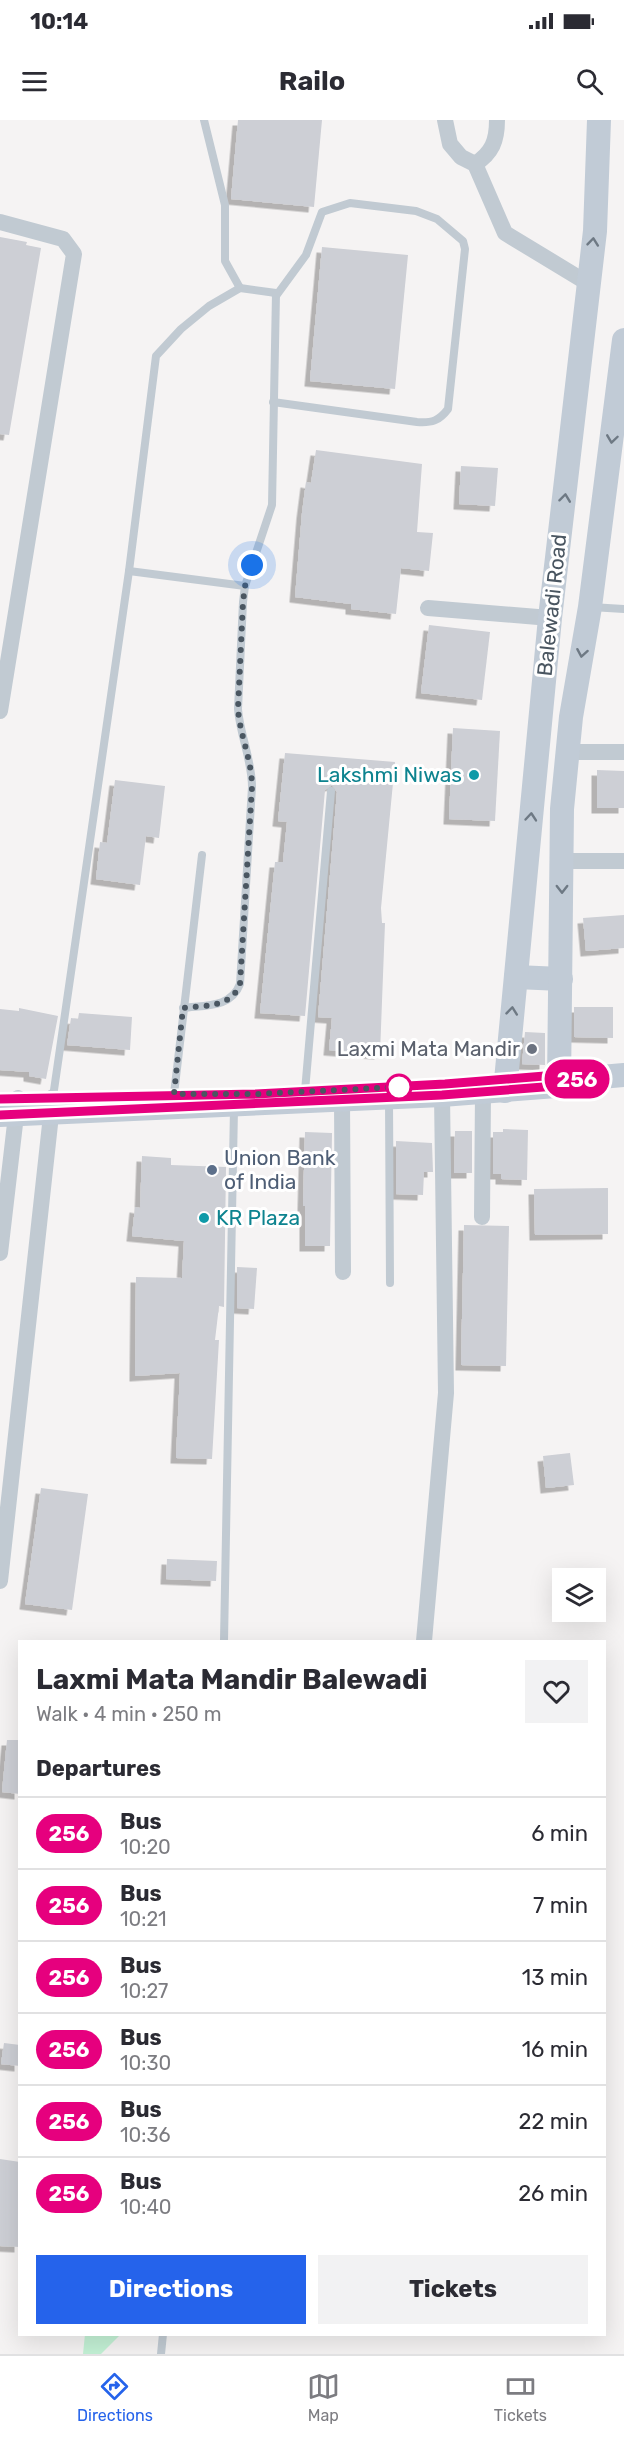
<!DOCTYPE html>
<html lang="en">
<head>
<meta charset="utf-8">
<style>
  :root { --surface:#fff; --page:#f2f2f3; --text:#2b2b33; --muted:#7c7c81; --line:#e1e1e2; --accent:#2563eb }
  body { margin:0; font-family:Rubik,sans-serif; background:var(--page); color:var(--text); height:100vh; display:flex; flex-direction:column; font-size:22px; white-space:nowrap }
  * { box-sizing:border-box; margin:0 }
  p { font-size:20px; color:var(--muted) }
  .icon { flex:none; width:33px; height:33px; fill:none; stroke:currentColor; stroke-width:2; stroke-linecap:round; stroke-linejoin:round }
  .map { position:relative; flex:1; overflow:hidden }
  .sheet { position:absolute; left:18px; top:1520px; width:588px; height:696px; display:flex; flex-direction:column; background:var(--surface); border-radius:0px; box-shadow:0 6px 24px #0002 }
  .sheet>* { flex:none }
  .badge { padding:0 12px; border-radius:20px; font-size:21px; line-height:39px }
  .buttons { position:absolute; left:552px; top:1448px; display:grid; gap:12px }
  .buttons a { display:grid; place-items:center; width:54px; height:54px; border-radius:0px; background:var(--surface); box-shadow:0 6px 24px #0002; font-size:30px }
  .you { position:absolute; width:30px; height:30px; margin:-15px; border:4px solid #fff; border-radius:50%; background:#1a73e8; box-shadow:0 0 0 9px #1a73e833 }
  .map>.badge { position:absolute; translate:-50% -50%; box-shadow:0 0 0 3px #fff }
  h2 { padding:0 18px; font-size:22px; line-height:54px }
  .round { display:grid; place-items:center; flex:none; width:63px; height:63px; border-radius:0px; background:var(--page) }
  .overview { display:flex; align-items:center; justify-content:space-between; height:102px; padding:0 18px }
  h1 { font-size:28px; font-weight:700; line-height:45px }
  .primary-button { display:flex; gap:12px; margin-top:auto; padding:12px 18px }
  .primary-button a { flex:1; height:69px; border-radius:0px; background:var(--accent); color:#fff; font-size:24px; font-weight:700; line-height:69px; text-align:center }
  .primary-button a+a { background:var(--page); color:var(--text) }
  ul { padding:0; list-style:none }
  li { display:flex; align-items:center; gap:18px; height:72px; padding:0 18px; border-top:2px solid var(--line) }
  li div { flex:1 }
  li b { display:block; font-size:22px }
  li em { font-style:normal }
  li .badge { min-width:66px; font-weight:700; text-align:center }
  .status { display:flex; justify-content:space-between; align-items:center; height:42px; padding:0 30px; background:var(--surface); direction:ltr }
  .status svg { height:16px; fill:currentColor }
  header { display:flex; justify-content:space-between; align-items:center; height:78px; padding:0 18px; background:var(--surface); font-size:27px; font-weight:700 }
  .tabs { display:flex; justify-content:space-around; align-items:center; height:84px; border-top:2px solid var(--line); background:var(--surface); font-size:16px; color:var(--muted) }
  .tabs a { display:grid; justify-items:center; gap:3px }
  .tabs .selected { color:var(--accent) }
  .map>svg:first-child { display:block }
  .green { fill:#c3f1d5 }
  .building { fill:#cdcfd5; filter:url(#shadow) }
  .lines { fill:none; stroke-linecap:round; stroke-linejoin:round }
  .lane { stroke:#c1cad2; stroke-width:8 }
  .street { stroke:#c1cad2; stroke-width:16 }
  .secondary { stroke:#c1cbd6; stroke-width:24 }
  .oneway { stroke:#6e7984 }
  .line-casing { stroke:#fff; stroke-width:14 }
  .line { stroke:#e6007e; stroke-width:9 }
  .walk { stroke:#4a5661; stroke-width:6; stroke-dasharray:0 10.8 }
  .culture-dot { fill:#0f9aa8; stroke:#fff; stroke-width:2 }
  .worship-dot { fill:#6b7280; stroke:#fff; stroke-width:2 }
  .stop-dot { fill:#fff; stroke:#e6007e; stroke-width:3 }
  .service-dot { fill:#5c6f8a; stroke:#fff; stroke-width:2 }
  .labels { text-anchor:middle; stroke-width:6; stroke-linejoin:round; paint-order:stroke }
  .street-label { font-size:21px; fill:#4a5661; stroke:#fff }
  .culture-label { font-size:21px; fill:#0d838f; stroke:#fff; text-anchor:end }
  .worship-label { font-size:21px; fill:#5b616d; stroke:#fff; text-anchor:end }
  .service-label { font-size:21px; fill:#4e5e75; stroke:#fff; text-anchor:start }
</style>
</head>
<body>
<div class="status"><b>10:14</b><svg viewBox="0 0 49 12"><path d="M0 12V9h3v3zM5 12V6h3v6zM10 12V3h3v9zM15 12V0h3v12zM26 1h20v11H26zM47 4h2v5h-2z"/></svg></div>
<header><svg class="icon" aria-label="menu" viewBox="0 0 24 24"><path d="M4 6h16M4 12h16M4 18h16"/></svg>Railo<svg class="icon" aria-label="search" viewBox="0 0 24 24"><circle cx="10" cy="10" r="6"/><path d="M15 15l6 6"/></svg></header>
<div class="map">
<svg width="624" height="2234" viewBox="0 0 624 2234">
  <defs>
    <filter id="shadow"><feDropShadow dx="-5.5" dy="5.5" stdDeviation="0" flood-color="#0004"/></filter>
  </defs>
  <rect width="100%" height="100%" fill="#f5f3f3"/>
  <polygon class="green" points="85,2214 121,2214 101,2234 83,2234"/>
  <g class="building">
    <polygon points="238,0 322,0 314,87 231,79"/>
    <polygon points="0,117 27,122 26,125 41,128 9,315 0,314"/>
    <polygon points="322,127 408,135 395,269 310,261"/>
    <polygon points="316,330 422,344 417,412 433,413 429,451 401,448 396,494 351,489 351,484 295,477 302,393 306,362 311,363"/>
    <polygon points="461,346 498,348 495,386 459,384"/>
    <polygon points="429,505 490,512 482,580 421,573"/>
    <polygon points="453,608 500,611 495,701 449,699"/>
    <polygon points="285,633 395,642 381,788 382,803 385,803 380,934 329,930 332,898 318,897 337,672 332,665 325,670 305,896 260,893 275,742 283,742 287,702 278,701"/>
    <polygon points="597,650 624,651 624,688 597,688"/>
    <polygon points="115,660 165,666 159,718 146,716 140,765 96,759 100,722 107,723"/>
    <polygon points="624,795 624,828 586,831 583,798"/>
    <polygon points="574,887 613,887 613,918 574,917"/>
    <polygon points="19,888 58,896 46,959 29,956 29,952 0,950 0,889 19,891"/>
    <polygon points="79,893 132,897 130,930 67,925 71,898 78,899"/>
    <polygon points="525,912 545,913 545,945 522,944"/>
    <polygon points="503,1009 528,1010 527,1060 501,1059 501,1054 493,1054 493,1012 503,1012"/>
    <polygon points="455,1011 472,1011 472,1053 454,1053"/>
    <polygon points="305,1012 332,1013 330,1126 305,1126 305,1086 303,1086"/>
    <polygon points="396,1021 432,1023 433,1052 424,1052 423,1075 396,1074"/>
    <polygon points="142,1036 171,1038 171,1045 226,1047 224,1187 219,1186 215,1220 219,1220 212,1339 176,1338 180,1253 135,1256 136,1157 182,1158 184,1121 132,1116 135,1087 140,1088"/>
    <polygon points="608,1068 608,1114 535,1115 534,1069"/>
    <polygon points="464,1105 509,1106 506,1246 461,1245"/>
    <polygon points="237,1147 257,1148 254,1189 237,1188"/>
    <polygon points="570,1333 574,1365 546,1368 543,1336"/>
    <polygon points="41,1368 88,1374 72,1490 25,1484"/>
    <polygon points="167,1439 217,1441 216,1461 166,1459"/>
    <polygon points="7,1620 20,1620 20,1674 2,1672"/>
    <polygon points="4,1923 20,1925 20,1946 1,1944"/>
    <polygon points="0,2039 20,2042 20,2127 0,2126"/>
  </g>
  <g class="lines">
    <g class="lane">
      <polyline points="204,0 225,85 225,141 240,168"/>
      <path d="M 273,282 L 417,302 C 432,303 439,301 448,289 L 465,129 L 463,121 L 437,99 L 416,91 L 350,83 L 322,92 L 306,135 L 276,176"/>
      <polyline points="129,451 245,466"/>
      <polyline points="591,487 624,489"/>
      <polyline points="305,971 331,671"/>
      <polyline points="174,974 202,735"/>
      <path d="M 53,977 L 129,451 L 156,236 L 181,209 L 209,186 L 240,168 L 276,173 L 272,385 L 245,466 L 243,482 L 238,589 C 240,615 252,640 252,667 L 240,864 C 231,888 205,885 183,888"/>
      <polyline points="389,980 390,1163"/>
      <polyline points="224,1521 234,988"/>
      <polyline points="161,2234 163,2214"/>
    </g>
    <g class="street">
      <polyline points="445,0 450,24 461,37 475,44 505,113 589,164"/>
      <path d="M 475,44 C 492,33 497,21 497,0"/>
      <polyline points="0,102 63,119 74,134 0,591"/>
      <polyline points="428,488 550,498"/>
      <polyline points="568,632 624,632"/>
      <polyline points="562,741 624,741"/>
      <polyline points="342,979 343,1152"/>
      <polyline points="482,1097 483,972"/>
      <polyline points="0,1133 18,978"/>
      <polyline points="0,1461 53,977"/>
      <polyline points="424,1521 446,1273 442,975"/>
    </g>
    <g class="secondary">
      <polyline points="516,857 561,859"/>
      <polyline points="559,966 562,689 571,597 590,487 624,220"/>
      <polyline points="505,971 550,498 595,111 599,0"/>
      <polyline points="0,995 442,975 569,965 578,959 624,955"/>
    </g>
  </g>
  <defs><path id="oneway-chevron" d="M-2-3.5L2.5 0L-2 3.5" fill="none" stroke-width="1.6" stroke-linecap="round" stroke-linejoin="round" transform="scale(1.5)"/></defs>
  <g class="oneway">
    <use href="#oneway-chevron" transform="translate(593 122) rotate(-84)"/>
    <use href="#oneway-chevron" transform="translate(612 319) rotate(98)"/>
    <use href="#oneway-chevron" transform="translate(565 378) rotate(-83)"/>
    <use href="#oneway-chevron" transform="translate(582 533) rotate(100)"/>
    <use href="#oneway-chevron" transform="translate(531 697) rotate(-85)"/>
    <use href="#oneway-chevron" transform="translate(562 769) rotate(90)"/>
    <use href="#oneway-chevron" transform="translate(512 891) rotate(-84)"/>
  </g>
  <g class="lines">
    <g class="line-casing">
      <polyline id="line" points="0,979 256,974 445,964 569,954 578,959 569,965 442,975 0,995"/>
    </g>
    <use href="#line" class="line"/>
    <path class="walk" d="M 252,445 L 245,466 L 243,482 L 238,589 C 240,616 252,640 252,667 L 240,864 C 231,888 205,885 183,888 L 174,974 L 256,974 L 399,967"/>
  </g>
  <g class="culture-dot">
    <circle cx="474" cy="655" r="6"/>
    <circle cx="204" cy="1098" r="6"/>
  </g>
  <circle class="worship-dot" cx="532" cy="929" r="6"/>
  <circle class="stop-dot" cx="399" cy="967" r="12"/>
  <circle class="service-dot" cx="212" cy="1050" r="6"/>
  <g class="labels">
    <g class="street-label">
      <text transform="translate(552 485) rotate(-84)" y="7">Balewadi Road</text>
    </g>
    <g class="culture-label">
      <text x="462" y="662">Lakshmi Niwas</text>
      <text x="216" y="1105" text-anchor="start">KR Plaza</text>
    </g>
    <g class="worship-label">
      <text x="520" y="936">Laxmi Mata Mandir</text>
    </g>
    <g class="service-label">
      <text x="224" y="1045">Union Bank<tspan x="224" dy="24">of India</tspan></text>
    </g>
  </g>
</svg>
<div class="buttons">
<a><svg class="icon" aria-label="layers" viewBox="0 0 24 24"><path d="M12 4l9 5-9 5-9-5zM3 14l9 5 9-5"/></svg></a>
</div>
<div class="you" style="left:252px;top:445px"></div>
<b class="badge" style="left:577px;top:959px;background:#e6007e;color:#fff">256</b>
<section class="sheet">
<div class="overview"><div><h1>Laxmi Mata Mandir Balewadi</h1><p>Walk · 4 min · 250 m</p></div><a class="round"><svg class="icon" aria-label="heart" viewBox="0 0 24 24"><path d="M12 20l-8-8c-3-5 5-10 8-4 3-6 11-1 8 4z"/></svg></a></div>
<h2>Departures</h2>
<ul>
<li><span class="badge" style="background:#e6007e;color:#fff">256</span><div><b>Bus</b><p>10:20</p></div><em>6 min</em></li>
<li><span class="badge" style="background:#e6007e;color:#fff">256</span><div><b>Bus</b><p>10:21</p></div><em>7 min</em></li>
<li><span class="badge" style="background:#e6007e;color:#fff">256</span><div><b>Bus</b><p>10:27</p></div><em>13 min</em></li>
<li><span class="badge" style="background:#e6007e;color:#fff">256</span><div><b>Bus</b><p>10:30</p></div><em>16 min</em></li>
<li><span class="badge" style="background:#e6007e;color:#fff">256</span><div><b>Bus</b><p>10:36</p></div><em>22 min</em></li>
<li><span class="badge" style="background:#e6007e;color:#fff">256</span><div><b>Bus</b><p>10:40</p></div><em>26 min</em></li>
</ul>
<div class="primary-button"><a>Directions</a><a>Tickets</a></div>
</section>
</div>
<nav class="tabs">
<a class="selected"><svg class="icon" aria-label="directions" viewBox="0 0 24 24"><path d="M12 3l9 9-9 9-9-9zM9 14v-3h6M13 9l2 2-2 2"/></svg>Directions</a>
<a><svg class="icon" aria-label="map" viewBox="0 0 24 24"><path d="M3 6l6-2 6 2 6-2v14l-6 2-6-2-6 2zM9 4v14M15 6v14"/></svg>Map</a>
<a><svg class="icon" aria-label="tickets" viewBox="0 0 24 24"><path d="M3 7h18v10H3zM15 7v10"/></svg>Tickets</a>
</nav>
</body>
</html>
